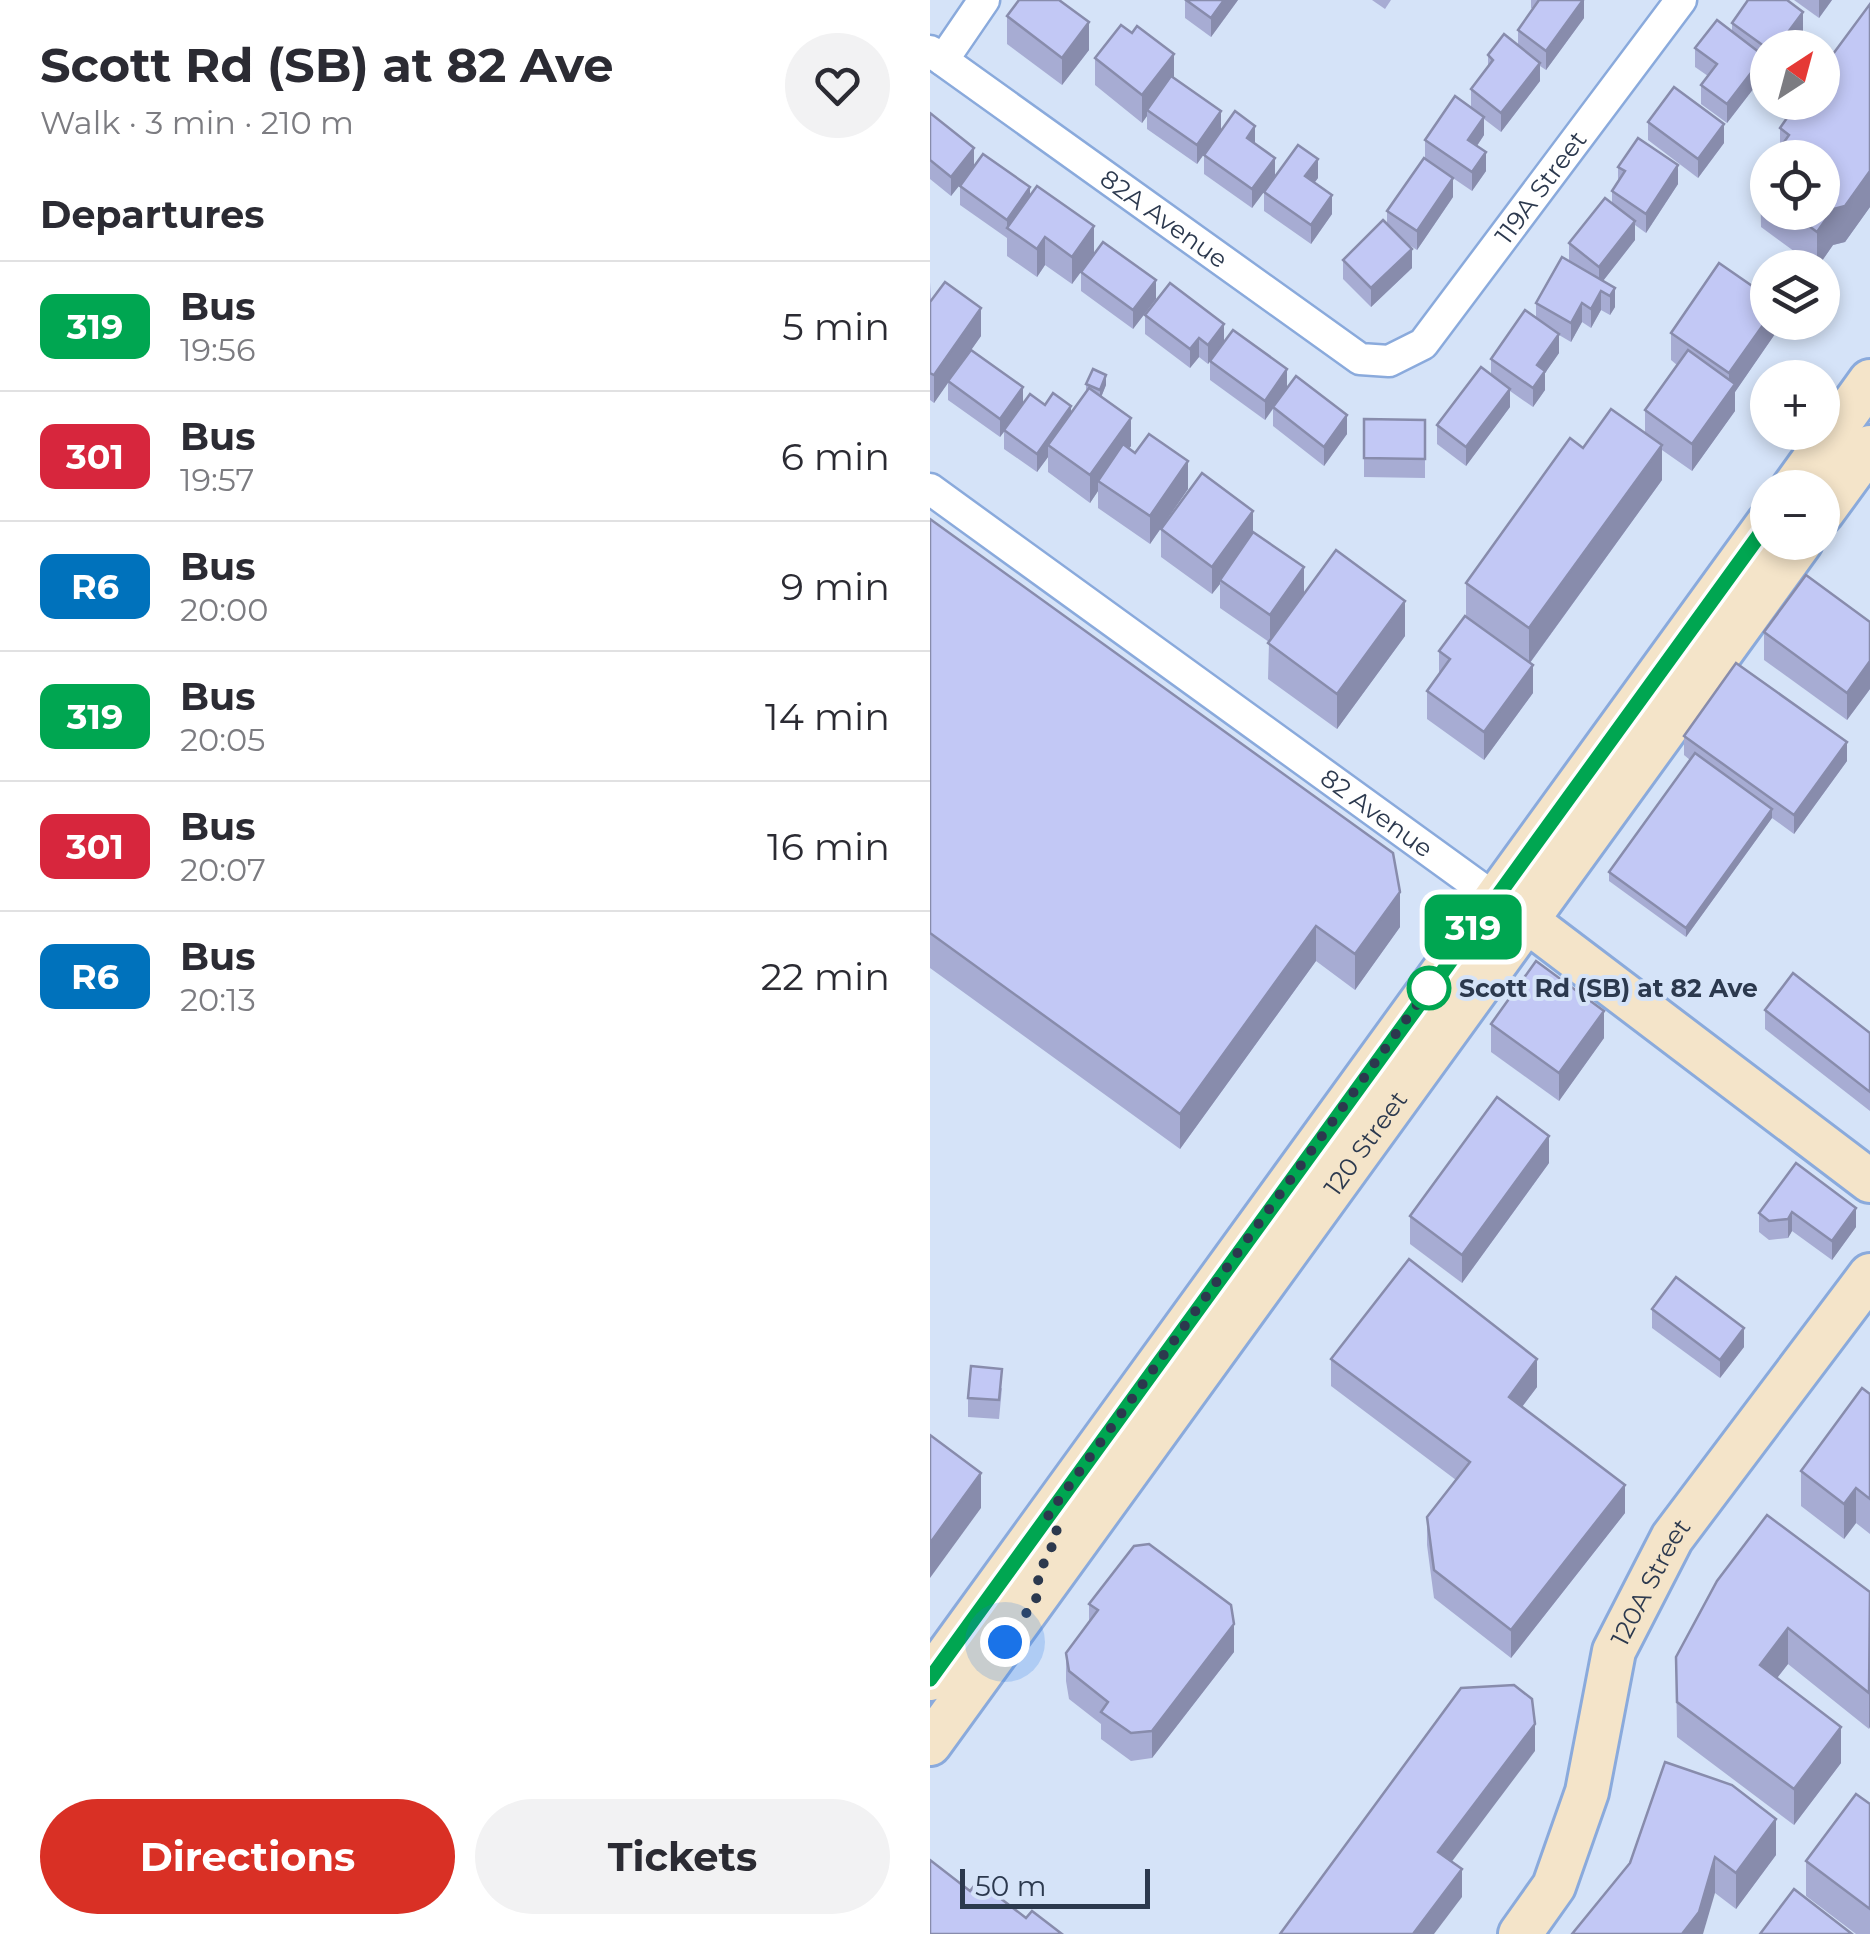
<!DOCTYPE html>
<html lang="en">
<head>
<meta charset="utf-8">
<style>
  :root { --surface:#fff; --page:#f2f2f3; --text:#2b2b33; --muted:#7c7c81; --line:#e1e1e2; --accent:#d93025 }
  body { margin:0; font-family:Montserrat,sans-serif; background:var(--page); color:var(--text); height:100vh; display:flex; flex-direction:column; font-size:38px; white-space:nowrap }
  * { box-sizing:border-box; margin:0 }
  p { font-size:32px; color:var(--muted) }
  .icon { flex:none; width:55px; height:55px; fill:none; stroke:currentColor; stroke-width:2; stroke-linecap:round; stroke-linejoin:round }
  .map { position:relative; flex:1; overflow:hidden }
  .panel { display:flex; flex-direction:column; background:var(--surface); width:930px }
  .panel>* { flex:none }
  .badge { padding:0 20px; border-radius:15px; font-size:35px; line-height:65px }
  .needle { width:65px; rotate:36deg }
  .controls { position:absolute; left:820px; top:30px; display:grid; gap:20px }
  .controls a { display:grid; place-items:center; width:90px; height:90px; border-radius:50%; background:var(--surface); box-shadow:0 5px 15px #0003; font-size:50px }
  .scale { position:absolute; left:30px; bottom:25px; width:190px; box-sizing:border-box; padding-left:10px; border:5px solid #2c394e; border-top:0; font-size:28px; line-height:35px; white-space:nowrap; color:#2c394e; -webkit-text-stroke:8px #d5e3f8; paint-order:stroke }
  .you { position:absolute; width:50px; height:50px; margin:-25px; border:8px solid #fff; border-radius:50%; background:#1a73e8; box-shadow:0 0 0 15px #1a73e833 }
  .map>.badge { position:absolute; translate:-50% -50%; box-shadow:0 0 0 5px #fff }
  h2 { padding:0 40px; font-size:38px; line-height:90px }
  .round { display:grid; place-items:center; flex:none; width:105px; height:105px; border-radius:52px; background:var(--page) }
  .overview { display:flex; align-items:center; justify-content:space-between; height:170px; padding:0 40px }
  h1 { font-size:48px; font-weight:700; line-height:75px }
  .button { display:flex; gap:20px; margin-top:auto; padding:20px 40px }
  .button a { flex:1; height:115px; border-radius:60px; background:var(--accent); color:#fff; font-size:40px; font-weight:700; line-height:115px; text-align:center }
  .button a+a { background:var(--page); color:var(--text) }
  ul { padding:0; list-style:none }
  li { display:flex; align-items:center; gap:30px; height:130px; padding:0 40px; border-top:2px solid var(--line) }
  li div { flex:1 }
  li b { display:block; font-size:38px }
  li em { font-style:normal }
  li .badge { min-width:110px; font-weight:700; text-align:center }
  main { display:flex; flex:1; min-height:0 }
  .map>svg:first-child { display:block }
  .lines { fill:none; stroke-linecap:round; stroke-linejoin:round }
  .street-casing { stroke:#8aaadc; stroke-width:35 }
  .secondary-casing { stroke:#8aaadc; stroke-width:48 }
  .street { stroke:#fff; stroke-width:30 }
  .secondary { stroke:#f4e4c9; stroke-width:42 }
  .wall { fill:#a7acd3 }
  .shaded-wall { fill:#888cac }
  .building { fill:#c2c8f5; stroke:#888cac; stroke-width:2.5 }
  .line-casing { stroke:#fff; stroke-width:22 }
  .line { stroke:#00a651; stroke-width:15 }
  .walk { stroke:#2c394e; stroke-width:10; stroke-dasharray:0 18 }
  .stop-dot { fill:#fff; stroke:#00a651; stroke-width:5 }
  .labels { text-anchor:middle; stroke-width:8; stroke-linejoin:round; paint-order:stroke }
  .street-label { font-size:25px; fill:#2c394e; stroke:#d5e3f8 }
  .stop-label { font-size:25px; font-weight:bold; fill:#2c394e; stroke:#d5e3f8; text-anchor:start }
</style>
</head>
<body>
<main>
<section class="panel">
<div class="overview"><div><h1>Scott Rd (SB) at 82 Ave</h1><p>Walk · 3 min · 210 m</p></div><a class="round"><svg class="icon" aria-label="heart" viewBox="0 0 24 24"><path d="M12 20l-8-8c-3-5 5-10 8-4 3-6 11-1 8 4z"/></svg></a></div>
<h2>Departures</h2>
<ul>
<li><span class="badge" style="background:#00a651;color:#fff">319</span><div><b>Bus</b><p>19:56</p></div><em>5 min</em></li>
<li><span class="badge" style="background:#d7263d;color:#fff">301</span><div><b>Bus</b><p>19:57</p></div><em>6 min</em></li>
<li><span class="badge" style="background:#0072bc;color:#fff">R6</span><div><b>Bus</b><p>20:00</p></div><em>9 min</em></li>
<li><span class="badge" style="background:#00a651;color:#fff">319</span><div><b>Bus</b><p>20:05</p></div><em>14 min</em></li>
<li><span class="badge" style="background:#d7263d;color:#fff">301</span><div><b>Bus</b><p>20:07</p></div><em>16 min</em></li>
<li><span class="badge" style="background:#0072bc;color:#fff">R6</span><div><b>Bus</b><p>20:13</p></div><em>22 min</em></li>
</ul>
<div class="button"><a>Directions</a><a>Tickets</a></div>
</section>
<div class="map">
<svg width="940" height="1934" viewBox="0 0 940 1934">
  <rect width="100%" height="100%" fill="#d5e3f8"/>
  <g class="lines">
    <g class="street-casing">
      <g id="street">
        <path id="s1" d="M 0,51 L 430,359 L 459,361 L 493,344 L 751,0"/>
        <polyline points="13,60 54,0"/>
        <path id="s2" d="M 0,489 L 581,910"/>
      </g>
    </g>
    <g class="secondary-casing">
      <g id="secondary">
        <polyline points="863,488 940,381"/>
        <polyline points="892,513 940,447"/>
        <polyline points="597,921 940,1181"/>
        <polyline points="0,1679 838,523"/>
        <path id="s3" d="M 0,1744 L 871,542"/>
        <path id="s4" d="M 590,1934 L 624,1886 L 657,1792 L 684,1651 L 742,1538 L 940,1275"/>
      </g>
    </g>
    <use href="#street" class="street"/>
    <use href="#secondary" class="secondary"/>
  </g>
  <g class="wall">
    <polygon points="255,0 308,0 281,37 255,18"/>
    <polygon points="442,0 461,0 455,9"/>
    <polygon points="601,0 654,0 654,18 616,70 610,66 610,81 571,132 554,119 554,135 547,146 556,171 542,191 495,159 495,140 541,107 541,89 558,68 558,55 588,45 588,30 603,9 601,8"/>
    <polygon points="864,0 902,0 889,18"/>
    <polygon points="940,4 940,207 915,242 903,245 887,268 831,227 830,175 838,165 838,212 892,212 850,148 850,128"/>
    <polygon points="77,16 159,50 132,85 77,44"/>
    <polygon points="802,23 873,31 862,46 838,48 838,68 834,65 834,75 797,123 771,104 771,85 778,76 765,67 765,48 802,31"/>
    <polygon points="165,58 244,78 291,130 267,164 217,129 217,116 212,123 165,85"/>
    <polygon points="0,113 44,166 100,195 164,254 226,299 203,329 151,291 151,272 142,284 115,265 107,277 77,256 77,238 30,205 30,186 38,174 21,196 0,179"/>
    <polygon points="718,122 794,143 768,178 718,140"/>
    <polygon points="325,144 345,177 322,208 274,174 274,155"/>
    <polygon points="688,167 748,184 716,233 705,225 705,240 673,281 685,307 680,315 671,310 661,328 652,322 641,342 629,335 629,353 615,373 615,390 603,407 580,391 580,407 536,466 507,444 507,425 561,375 561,359 606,318 606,303 639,261 639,243 682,203 682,191 688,181"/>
    <polygon points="388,178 384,183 402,214 381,244 334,211 334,192"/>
    <polygon points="523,197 487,250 476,243 482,268 441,307 413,279 413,260 457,224 457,211"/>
    <polygon points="0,282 1,300 51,336 41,350 93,404 115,405 141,412 156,391 156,384 176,385 171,397 201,446 199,448 258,489 220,544 168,508 168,491 160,503 118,472 118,457 107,472 74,449 74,432 70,437 18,400 18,382 4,403 0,400"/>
    <polygon points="215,315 294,342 417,434 394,466 343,426 343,409 335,420 280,380 280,361 289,349 278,364 269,357 260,368 215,334"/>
    <polygon points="847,322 847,331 805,392 805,411 762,471 732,450 732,480 600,663 603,693 554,760 497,719 497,691 509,675 509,651 536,617 536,583 653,448 715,433 715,410 747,365 741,360 741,333"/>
    <polygon points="434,419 495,420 495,478 434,477"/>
    <polygon points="0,519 470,927 425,990 386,961 250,1149 0,968"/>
    <polygon points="231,529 323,532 373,595 475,636 407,729 338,679 339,642 290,608 290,584 282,594 231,557"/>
    <polygon points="940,622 940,689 917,720 834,660 834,632"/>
    <polygon points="754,736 917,761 864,834 842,818 756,937 679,881 679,872 760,760 754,755"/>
    <polygon points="835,1010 940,1033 940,1111 835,1029"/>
    <polygon points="561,1024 674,1038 629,1101 561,1052"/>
    <polygon points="619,1163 532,1283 480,1244 480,1216"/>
    <polygon points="866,1163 926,1227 902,1260 862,1231 858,1238 839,1240 829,1232 829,1213"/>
    <polygon points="722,1309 814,1347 790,1378 722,1328"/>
    <polygon points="401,1359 607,1387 592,1407 695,1513 581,1658 504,1598 497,1545 497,1517 526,1480 401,1386"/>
    <polygon points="72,1388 69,1419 38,1417 38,1398"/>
    <polygon points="940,1394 940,1534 926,1523 914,1539 871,1506 871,1471"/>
    <polygon points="940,1592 939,1729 858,1664 847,1678 911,1763 864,1825 747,1737 746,1657"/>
    <polygon points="159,1604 304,1652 222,1758 201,1761 171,1739 171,1724 139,1699 136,1681 136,1653 159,1622"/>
    <polygon points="940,1804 940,1934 926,1934 876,1896 876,1861"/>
    <polygon points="846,1855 806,1909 785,1893 700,1863"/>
  </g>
  <g class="shaded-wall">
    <polygon points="294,0 308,0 281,37 281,18"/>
    <polygon points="654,0 654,18 616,70 616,51"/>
    <polygon points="889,0 902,0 889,18"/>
    <polygon points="873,12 873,31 861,48 853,39"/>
    <polygon points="159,22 159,50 132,85 132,58"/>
    <polygon points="244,54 244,82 217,110 217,116 212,123 212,95"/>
    <polygon points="834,56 834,75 797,123 797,104"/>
    <polygon points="610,63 610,81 571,132 571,113"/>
    <polygon points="291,111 291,130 267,164 267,145"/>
    <polygon points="554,117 554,135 538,159 538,140"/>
    <polygon points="794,124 794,143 768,178 768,159"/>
    <polygon points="325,126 325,145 317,138"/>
    <polygon points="44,148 44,167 21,196 21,177"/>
    <polygon points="556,152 556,171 542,191 542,172"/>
    <polygon points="345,158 345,177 322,208 322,189"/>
    <polygon points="388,159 388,178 375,195 375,176"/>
    <polygon points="748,165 748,184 716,233 716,214"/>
    <polygon points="940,171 940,207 915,242 903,245 887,268 887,232 903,209"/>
    <polygon points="523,178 523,197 487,250 487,231"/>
    <polygon points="100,187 100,206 77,228 77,220"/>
    <polygon points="402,195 402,214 381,244 381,225"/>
    <polygon points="705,221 705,240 669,286 669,267"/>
    <polygon points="164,226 164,254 142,284 142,257"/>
    <polygon points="115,237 115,265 107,277 107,249"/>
    <polygon points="482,249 482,268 441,307 441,288"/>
    <polygon points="226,280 226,299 203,329 203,310"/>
    <polygon points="685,288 685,307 680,315 680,296"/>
    <polygon points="671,291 671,310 661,328 661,309"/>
    <polygon points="652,303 652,322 641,342 641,323"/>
    <polygon points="51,308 51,336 4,403 4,375"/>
    <polygon points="838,318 838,322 847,322 847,331 805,392 805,411 762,471 762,444 799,392 799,373"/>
    <polygon points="294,324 294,343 278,364 278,345"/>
    <polygon points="629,334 629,353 615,373 615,390 603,407 603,388 607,365"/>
    <polygon points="269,338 269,357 260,368 260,349"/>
    <polygon points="357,369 357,388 335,420 335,401"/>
    <polygon points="176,375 176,385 170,400 170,390"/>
    <polygon points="93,387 93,406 70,437 70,419"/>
    <polygon points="580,389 580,407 536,466 536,447"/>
    <polygon points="141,406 141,425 118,445 118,457 107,472 107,454"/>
    <polygon points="417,415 417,434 394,466 394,447"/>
    <polygon points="201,418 201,446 173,484 168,481 168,491 160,503 160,475"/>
    <polygon points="732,445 732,480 599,664 599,628"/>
    <polygon points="258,461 258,489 220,544 220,516"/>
    <polygon points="323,511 323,538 290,580 290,584 282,594 282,567"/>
    <polygon points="374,567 374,594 340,643 340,615"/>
    <polygon points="475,601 475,636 407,729 407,694"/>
    <polygon points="940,661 940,689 917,720 917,693"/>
    <polygon points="603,665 603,693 554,760 554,732"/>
    <polygon points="917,742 917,761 864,834 864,815"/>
    <polygon points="842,809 842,818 756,937 756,928"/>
    <polygon points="470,892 470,927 425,990 425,954"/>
    <polygon points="386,926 386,961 250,1149 250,1114"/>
    <polygon points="674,1011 674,1038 629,1101 629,1073"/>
    <polygon points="619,1136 619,1163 532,1283 532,1255"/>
    <polygon points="926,1208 926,1227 902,1260 902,1241"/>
    <polygon points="862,1212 862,1231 858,1238 858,1219"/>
    <polygon points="814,1328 814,1347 790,1378 790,1360"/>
    <polygon points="607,1359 607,1387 579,1424 579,1397"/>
    <polygon points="51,1473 51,1508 0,1578 0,1543"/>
    <polygon points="695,1485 695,1513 581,1658 581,1630"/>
    <polygon points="926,1488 926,1523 914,1539 914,1504"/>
    <polygon points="304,1624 304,1652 222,1758 222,1731"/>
    <polygon points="858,1628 858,1664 830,1700 830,1665"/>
    <polygon points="940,1692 940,1727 939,1729 939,1693"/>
    <polygon points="605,1724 605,1751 508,1880 508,1852"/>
    <polygon points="911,1727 911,1763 864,1825 864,1789"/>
    <polygon points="846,1819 846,1855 806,1909 806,1873"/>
    <polygon points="785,1857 785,1893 773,1934 752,1934"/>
    <polygon points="532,1869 532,1897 504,1934 483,1934"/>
  </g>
  <g class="building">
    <polygon points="89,0 129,0 159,22 132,58 77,16"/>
    <polygon points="256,0 294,0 281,18"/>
    <polygon points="609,0 653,0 616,51 588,30"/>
    <polygon points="818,0 857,0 873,12 853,39 863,46 862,48 838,49 802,23"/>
    <polygon points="940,4 940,171 915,206 903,209 887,232 860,212 892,212 892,158 843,158 859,135 850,128 868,102 892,102 892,69"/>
    <polygon points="787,20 834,56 797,104 771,85 787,64 765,48"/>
    <polygon points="191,25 202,33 207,26 244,54 212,95 165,58"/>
    <polygon points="574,34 610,63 571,113 541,89 563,60 558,55"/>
    <polygon points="241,76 291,111 267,145 217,110"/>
    <polygon points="744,87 794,124 768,159 718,122"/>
    <polygon points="525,96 554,117 538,140 556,152 542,172 495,140"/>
    <polygon points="305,111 325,126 317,138 345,158 322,189 274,155"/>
    <polygon points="0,113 44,148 21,177 0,160"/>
    <polygon points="708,138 748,165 716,214 682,191 695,171 688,167"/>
    <polygon points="368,145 388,159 375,176 402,195 381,225 334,192"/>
    <polygon points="53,154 100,187 77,220 30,186"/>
    <polygon points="494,158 523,178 487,231 457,211"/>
    <polygon points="838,165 838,196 831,191 830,175"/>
    <polygon points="107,186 164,226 142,257 115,237 107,249 77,228"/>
    <polygon points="675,198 705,221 669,267 639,243"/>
    <polygon points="453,220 482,249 441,288 413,260"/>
    <polygon points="173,242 226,280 203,310 151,272"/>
    <polygon points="632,257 685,288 680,296 671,291 661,309 652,303 641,323 606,303"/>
    <polygon points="789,263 838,297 838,318 799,373 741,333"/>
    <polygon points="15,282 51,308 4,375 0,373 0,302"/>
    <polygon points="240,283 294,324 278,345 269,338 260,349 215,315"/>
    <polygon points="595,310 629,334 607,365 615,371 603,388 561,359"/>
    <polygon points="303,330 357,369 335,401 280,361"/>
    <polygon points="41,350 93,387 70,419 18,381"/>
    <polygon points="758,350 805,384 762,444 715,410"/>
    <polygon points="551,367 580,389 536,447 507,425"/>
    <polygon points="163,369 176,375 170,390 156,384"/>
    <polygon points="366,376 417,415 394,447 343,407"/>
    <polygon points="159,388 201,418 160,475 118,445"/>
    <polygon points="123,393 141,406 107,454 74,430 100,394 115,405"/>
    <polygon points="681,409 732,445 599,628 536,583 640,438 653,448"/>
    <polygon points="434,419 495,420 495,459 434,458"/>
    <polygon points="219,434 258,461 220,516 168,481 193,444 205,453"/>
    <polygon points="272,473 323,511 282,567 231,529"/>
    <polygon points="0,519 463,853 470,892 425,954 386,926 250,1114 0,933"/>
    <polygon points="323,532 374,567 340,615 290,580"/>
    <polygon points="406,550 475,601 407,694 338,643"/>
    <polygon points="876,575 940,622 940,661 917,693 834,632"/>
    <polygon points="535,616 603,665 554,732 497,691 520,659 509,651"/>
    <polygon points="806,663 917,742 864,815 754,736"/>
    <polygon points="765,753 842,809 756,928 679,872"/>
    <polygon points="606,961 674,1011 629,1073 561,1024"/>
    <polygon points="863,973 940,1033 940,1092 835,1010"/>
    <polygon points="567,1097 619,1136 532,1255 480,1216"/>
    <polygon points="866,1163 926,1208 902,1241 862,1212 858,1219 839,1221 829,1213"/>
    <polygon points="479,1259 607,1359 579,1397 695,1485 581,1630 504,1570 497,1517 540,1462 401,1359"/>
    <polygon points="746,1277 814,1328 790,1360 722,1309"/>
    <polygon points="41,1366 72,1369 69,1400 38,1398"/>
    <polygon points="932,1388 940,1394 940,1499 926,1488 914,1504 871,1471"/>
    <polygon points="0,1435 51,1473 0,1543"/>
    <polygon points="837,1515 940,1592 939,1693 858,1628 830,1665 911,1727 864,1789 747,1702 746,1657 787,1581"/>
    <polygon points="219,1544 301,1605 304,1624 222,1731 201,1733 171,1712 178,1702 139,1671 136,1653 168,1610 159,1604 204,1546"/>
    <polygon points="584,1685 602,1699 605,1724 508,1852 532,1869 483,1934 350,1934 531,1688"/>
    <polygon points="735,1762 802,1785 846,1819 806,1873 785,1857 769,1912 752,1934 642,1934 700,1863"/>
    <polygon points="926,1794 940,1804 940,1909 876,1861"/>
    <polygon points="0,1860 40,1891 48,1881 96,1918 102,1911 132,1934 0,1934"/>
    <polygon points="864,1889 922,1934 830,1934"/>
  </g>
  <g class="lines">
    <g class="line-casing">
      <polyline id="line" points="0,1679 838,523"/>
    </g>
    <use href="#line" class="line"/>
    <polyline class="walk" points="75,1642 106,1600 109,1573 127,1536 126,1524 118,1515 499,988"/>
  </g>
  <circle class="stop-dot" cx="499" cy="988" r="20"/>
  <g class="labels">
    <g class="street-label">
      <text dy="9" stroke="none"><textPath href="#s1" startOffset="792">119A Street</textPath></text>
      <text dy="9" stroke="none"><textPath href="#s1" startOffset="288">82A Avenue</textPath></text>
      <text dy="9" stroke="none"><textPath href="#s2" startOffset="552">82 Avenue</textPath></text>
      <text dy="9" stroke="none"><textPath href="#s3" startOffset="742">120 Street</textPath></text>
      <text dy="9" stroke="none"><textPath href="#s4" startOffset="380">120A Street</textPath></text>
    </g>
    <g class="stop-label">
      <text x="529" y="997">Scott Rd (SB) at 82 Ave</text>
    </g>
  </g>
</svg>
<div class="controls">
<a><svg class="needle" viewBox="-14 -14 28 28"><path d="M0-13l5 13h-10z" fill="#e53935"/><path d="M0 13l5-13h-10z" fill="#7c7c81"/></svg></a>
<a><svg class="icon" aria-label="locate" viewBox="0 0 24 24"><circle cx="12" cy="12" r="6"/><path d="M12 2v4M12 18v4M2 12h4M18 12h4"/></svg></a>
<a><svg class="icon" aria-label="layers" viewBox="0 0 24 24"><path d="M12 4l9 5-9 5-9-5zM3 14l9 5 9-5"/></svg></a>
<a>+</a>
<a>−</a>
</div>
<div class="scale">50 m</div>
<div class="you" style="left:75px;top:1642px"></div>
<b class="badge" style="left:543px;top:927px;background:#00a651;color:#fff">319</b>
</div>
</main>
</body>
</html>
